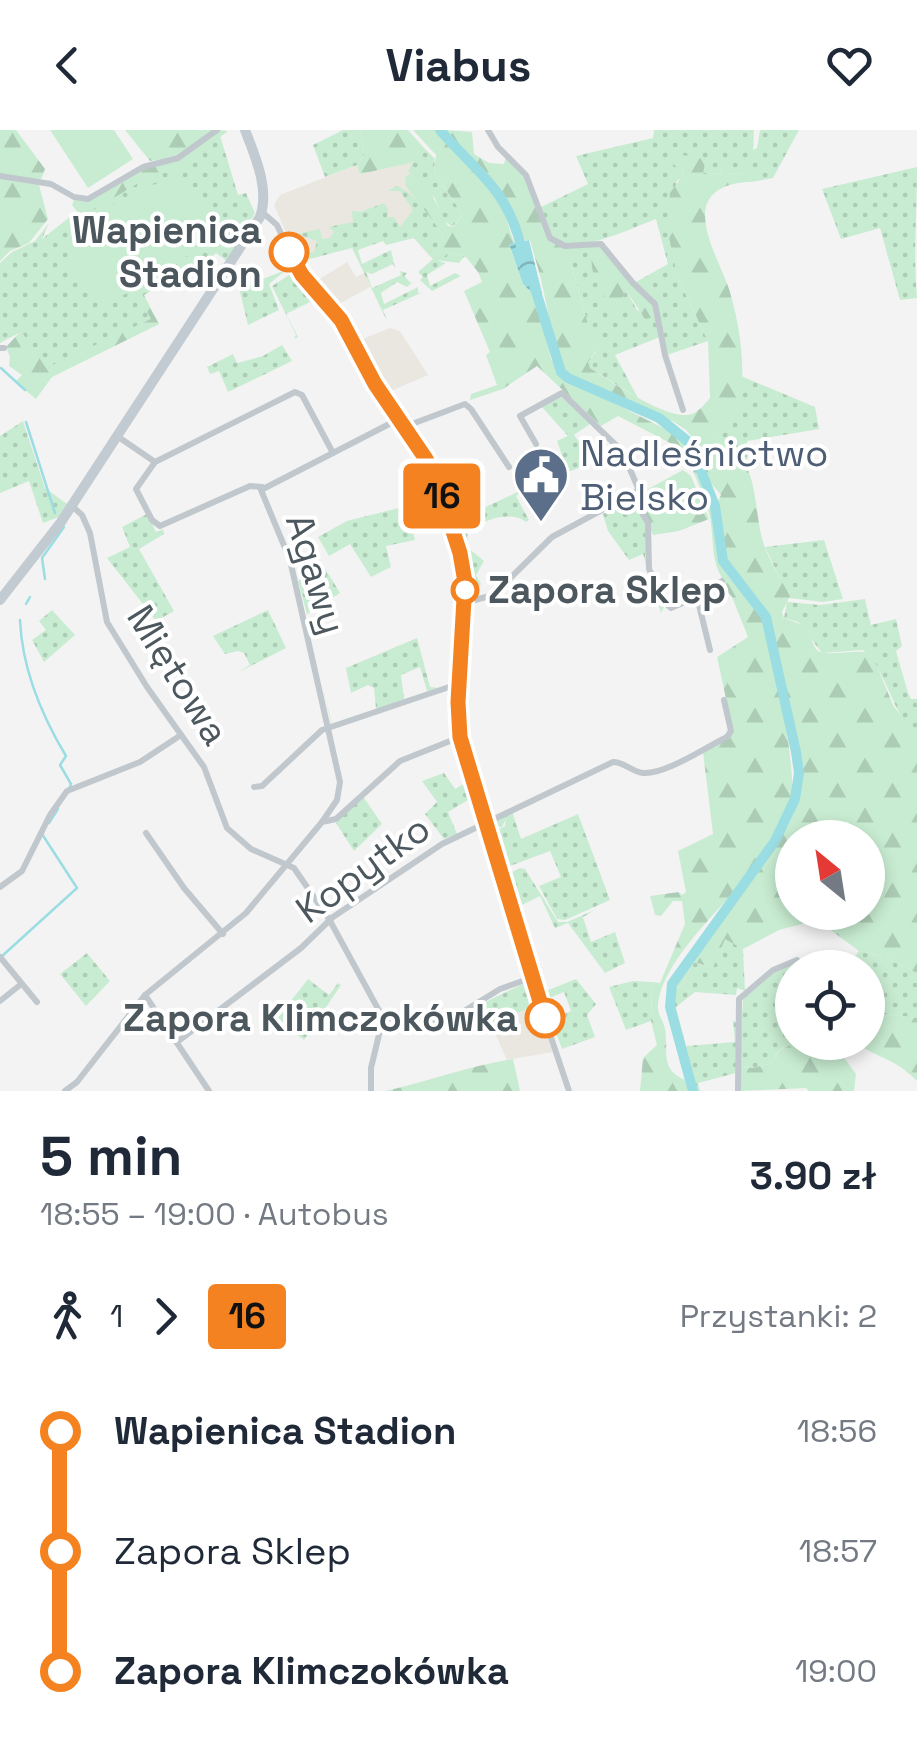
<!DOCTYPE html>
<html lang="pl">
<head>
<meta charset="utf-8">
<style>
  :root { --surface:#fff; --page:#f6f6f7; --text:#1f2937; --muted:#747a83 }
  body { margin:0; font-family:"Space Grotesk",sans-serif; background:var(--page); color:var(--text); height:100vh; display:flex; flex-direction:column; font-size:38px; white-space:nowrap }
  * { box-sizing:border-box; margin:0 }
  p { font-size:32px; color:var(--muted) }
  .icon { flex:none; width:55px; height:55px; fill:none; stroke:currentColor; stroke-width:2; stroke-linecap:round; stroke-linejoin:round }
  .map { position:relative; height:961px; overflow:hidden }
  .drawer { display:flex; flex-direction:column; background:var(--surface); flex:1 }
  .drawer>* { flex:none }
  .badge { padding:0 20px; border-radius:8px; font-size:35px; line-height:65px }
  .needle { width:65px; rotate:330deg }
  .buttons { position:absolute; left:775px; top:690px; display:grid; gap:20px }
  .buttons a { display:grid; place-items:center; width:110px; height:110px; border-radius:50%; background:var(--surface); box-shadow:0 5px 15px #0003; font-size:50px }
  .map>.badge { position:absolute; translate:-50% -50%; box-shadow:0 0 0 5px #fff }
  .legs { display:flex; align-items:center; gap:15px; height:110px; padding:0 40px; font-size:32px }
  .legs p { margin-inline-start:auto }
  .head { display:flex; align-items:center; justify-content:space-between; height:170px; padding:0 40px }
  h1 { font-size:55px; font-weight:700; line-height:75px }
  ul { padding:0 40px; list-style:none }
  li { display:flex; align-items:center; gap:35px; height:120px; font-size:38px }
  li i { display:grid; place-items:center; width:15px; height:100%; margin:0 12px; background:currentColor }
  li i::after { content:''; width:25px; height:25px; margin:-12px; border:8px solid; border-radius:50%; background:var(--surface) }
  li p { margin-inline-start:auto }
  li:first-child i { background:linear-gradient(#0000 50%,currentColor 0) }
  li:last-child i { background:linear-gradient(currentColor 50%,#0000 0) }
  header { display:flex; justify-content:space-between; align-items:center; height:130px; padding:0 40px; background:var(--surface); font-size:45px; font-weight:700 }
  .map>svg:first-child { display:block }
  .commercial { fill:#eae7e1 }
  .green { fill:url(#green-dots) }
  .forest { fill:url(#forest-firs); fill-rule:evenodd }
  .pitch { fill:#c8ecd1 }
  .water { fill:url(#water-waves) }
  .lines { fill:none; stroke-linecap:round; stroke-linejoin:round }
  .stream { stroke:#9adde3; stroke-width:2.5 }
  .river { stroke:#9adde3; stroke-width:10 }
  .street { stroke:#c0c8cd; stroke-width:6 }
  .secondary { stroke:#c1cbd1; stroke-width:10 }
  .line-1-casing { stroke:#fff; stroke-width:22 }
  .line-1 { stroke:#f58220; stroke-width:15 }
  .stop-1-dot { fill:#fff; stroke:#f58220; stroke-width:5 }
  .labels { text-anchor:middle; stroke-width:8; stroke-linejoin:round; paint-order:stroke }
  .stop-label { font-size:38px; font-weight:bold; fill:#4c585e; stroke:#fff; text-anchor:end }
  .service-label { font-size:38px; fill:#4e5e75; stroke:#fff; text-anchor:start }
  .street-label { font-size:38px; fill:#4c585e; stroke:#fff }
</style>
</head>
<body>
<header><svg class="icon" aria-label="back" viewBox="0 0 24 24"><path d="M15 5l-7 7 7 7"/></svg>Viabus<svg class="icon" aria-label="heart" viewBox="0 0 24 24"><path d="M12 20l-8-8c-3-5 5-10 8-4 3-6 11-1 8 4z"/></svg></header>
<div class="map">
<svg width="917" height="961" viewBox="0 0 917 961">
  <defs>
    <pattern id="green-dots" width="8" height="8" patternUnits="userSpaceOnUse" patternTransform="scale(2.5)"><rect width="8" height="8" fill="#c8ecd1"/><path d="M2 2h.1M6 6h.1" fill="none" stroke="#adccb6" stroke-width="1.8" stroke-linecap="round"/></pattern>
    <pattern id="forest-firs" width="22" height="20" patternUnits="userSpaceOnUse" patternTransform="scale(2.5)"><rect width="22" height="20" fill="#c8ecd1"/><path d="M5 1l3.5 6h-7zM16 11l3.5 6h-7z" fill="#adccb6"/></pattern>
    <pattern id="water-waves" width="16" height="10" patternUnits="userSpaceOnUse" patternTransform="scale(2.5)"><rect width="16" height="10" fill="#9adde3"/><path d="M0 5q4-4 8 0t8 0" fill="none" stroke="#80b6bb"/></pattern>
  </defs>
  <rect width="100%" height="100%" fill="#f4f3f3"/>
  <g class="commercial">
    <polygon points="425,19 435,29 414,66 428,82 430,127 414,108 403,110 394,105 299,132 274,75 280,65 357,35 361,44 411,33"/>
    <polygon points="347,132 356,147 364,143 370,157 337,175 315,152"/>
    <polygon points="390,198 400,201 428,245 391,261 377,244 360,210"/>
    <polygon points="536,875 553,922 507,930 491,895"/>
  </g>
  <g class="green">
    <polygon points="343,0 360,0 364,25 357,35 325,47 313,15"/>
    <path d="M 654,0 L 754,0 L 753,20 L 757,18 L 760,0 L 799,0 L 773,48 L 751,52 L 748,43 L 702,44 L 682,38 L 683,46 L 676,52 L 677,146 L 708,211 L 667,225 C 661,192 663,175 634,153 L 668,134 L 656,89 C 636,96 568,130 552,107 C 547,99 544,86 541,77 L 588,54 L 576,26 L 653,8 Z"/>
    <polygon points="219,2 238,65 246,63 255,83 227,131 216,123 202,135 215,144 222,133 224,136 211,156 213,147 195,136 144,165 159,194 51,247 21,202 0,213 0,133 12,122 35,111 49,93 42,109 76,82 143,41"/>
    <polygon points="425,19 435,29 434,42 463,85 452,97 443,89 435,68 408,41 417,25"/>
    <path d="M 917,37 C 917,82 913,125 917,168 L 900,170 L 880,98 L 841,109 L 822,59 Z"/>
    <path d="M 397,56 C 418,65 429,86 443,104 L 442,111 L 431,126 L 448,123 L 465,126 L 459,133 L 436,130 L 446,133 L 427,145 L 430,156 L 455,143 L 461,146 L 432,161 L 420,150 L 423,147 L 418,142 L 433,129 L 414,108 L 386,115 L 383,111 L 358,120 L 362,134 L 391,120 L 395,138 L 393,134 L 372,144 L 366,142 L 372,158 L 401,145 L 400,141 L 407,143 L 404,146 L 411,153 L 414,151 L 407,157 L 397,152 L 381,163 L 384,174 L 418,157 L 418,163 L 423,162 L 383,180 L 388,193 L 352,118 L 298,132 L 288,107 L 292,108 L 296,119 L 314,123 L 317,111 L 297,104 L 320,99 L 322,109 L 330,108 L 334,102 L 329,97 L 353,92 L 352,81 L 360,82 L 384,73 L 388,79 L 387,87 L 394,87 L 400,97 L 413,80 L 400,61 L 388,61 Z"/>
    <polygon points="591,114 602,117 623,161 626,160 637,180 656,187 660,207 615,225 638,268 590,238 587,233 596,222 571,134 571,117"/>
    <polygon points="286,140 269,154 279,180 248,195 239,158"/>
    <polygon points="294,142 330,182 316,169 286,184 298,207 294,209 296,205 272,156"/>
    <polygon points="282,215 292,231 228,262 219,241 210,244 207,237 233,224 237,233 263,226"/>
    <polygon points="741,246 815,277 819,299 747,311 748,340 738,323 723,323 717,309 737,278"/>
    <polygon points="561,267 593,292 574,305 594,332 568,342 557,311 568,306 542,277"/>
    <polygon points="23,291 45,358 67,374 59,387 43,393 29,351 0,363 0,306"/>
    <path d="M 530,356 L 516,366 L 529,390 L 526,392 C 511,380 481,390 468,403 L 467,417 L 484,431 L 476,445 L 481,454 L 472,467 L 465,427 L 450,379 L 456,391 Z"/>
    <path d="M 628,369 L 632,369 C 645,386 651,405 645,426 L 665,475 L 661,483 L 643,424 L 629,430 L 608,401 L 603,384 L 596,388 Z"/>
    <polygon points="399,378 403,395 411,394 415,410 386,416 391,437 371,447 350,414 329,426 318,407 347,391"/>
    <polygon points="147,384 156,402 163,399 164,404 139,419 174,481 156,491 107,428 130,417 122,397"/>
    <polygon points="824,410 843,469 823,472 789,468 765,417"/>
    <polygon points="323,435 340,463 307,484 298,451"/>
    <path d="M 865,469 L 871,495 L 896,489 L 902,516 L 896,521 L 908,563 L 911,569 L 917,569 L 917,608 C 890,580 889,544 863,520 L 822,523 L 798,492 L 784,488 L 787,472 L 820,475 Z"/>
    <polygon points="52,480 75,505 44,532 32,510 46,500 39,491"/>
    <polygon points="268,480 286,518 237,543 250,535 244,523 238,521 225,524 213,506"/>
    <polygon points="417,508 430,557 439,558 427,561 420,537 401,545 404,569 418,564 332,597 322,555 332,594 376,579 374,558 368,555 351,563 346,538"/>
    <polygon points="444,643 455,659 467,652 473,667 448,682 457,704 444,709 425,684 437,672 422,651"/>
    <polygon points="362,665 382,694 354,721 336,693"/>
    <polygon points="512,681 521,709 578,684 610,770 565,790 557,789 539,756 561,747 550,721 505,738 495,701 505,696 506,689 502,697 493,697 496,691"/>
    <polygon points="520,738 525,739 558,792 567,792 595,780 583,787 591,812 615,802 625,833 605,843 568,793 555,798 540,766 516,778 508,744"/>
    <polygon points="725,808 743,819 745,861 737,858 736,865 695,862 676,877 686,916 735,912 733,890 737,893 736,943 698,953 700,961 696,961 672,875 672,861 683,854 694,832 705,836"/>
    <polygon points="859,821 883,826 917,843 917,888 868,882 868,838 846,838"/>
    <polygon points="87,823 110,851 86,876 60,844"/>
    <path d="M 799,830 L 807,837 L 792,838 L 792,912 L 806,913 C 787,917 780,913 772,933 L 753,938 L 739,937 L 743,869 L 774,841 Z"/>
    <polygon points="308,849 329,865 338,853 341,855 304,910 277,889"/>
    <polygon points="576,849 596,874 587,885 595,907 562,919 551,889 571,881 564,862 544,870 541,863"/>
    <polygon points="633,851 652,852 651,891 626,900 609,857"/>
    <polygon points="525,853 536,875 491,895 483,873"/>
  </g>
  <g class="forest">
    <polygon points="0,0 16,0 45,39 40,52 0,44"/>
    <path d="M 125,0 L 213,0 C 192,16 177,28 150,31 Z"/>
    <polygon points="219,0 228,1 203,20 184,41 158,43 145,49 82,87 72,75 74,70 85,71 144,38 171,32"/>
    <polygon points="360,0 408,0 425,19 411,33 360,44 357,35 364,25"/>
    <polygon points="413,0 437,0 460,27 489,52 503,78 514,113 509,115 523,154 535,166 551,229 562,247 679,306 689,319 705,362 702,363 689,331 684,332 674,315 618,286 601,296 537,236 503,259 470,270 471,264 497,255 486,225 490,222 464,161 482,152 478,142 465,126 448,123 443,128 430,127 442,111 443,104 405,55 406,46 410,44 428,57 448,96 453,97 463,85 434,42 436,25"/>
    <path d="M 445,0 L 472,2 L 474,24 L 489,33 L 504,34 L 506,27 C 532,42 540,84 550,110 L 571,117 L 574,125 L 571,134 L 588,194 L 597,200 L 603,211 L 588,232 L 590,238 C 611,251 668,292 692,284 C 699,281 705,274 710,268 L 708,211 L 677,146 L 668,102 L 670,63 L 683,45 L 682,38 L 675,36 L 668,27 L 670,23 L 700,28 L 705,33 L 703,44 L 749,43 L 751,52 C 731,52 706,59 705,84 C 705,110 721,135 729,159 C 739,191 748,242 738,276 C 734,287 724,299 717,309 L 722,322 L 731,317 C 760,339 753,383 764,415 C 770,432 781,449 790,466 L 782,482 L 784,488 L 805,496 C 809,502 812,513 816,519 C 823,529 857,517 872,524 L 893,575 L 917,608 L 917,843 L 883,826 L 859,821 L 817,790 L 779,800 L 743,819 L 725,809 L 713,838 L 694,832 L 683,854 L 672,861 C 701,792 800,723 801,647 C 801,621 793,598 787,573 C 780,546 775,518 771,490 L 760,471 L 727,432 L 718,371 L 721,365 L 710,352 L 692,307 L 686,300 L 674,292 L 571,246 L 558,230 L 541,149 L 530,110 L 525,110 C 507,59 479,39 445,0 ZM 792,708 L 868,708 L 868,782 L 792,782 Z"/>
    <polygon points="0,48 39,55 48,89 29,113 10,121 0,131"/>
    <path d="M 599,121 L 607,123 L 654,175 L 656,187 L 645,189 L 626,160 L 618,177 L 613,178 C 602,166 589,143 592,126 Z"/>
    <polygon points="147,173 159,194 52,247 36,269 15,252 22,245 9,236 10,227 6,217 21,201 46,238 151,189 145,178"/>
    <polygon points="683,340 691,346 709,389 679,401 653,405 637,365"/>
    <path d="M 710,375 C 716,394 713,416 721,434 C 729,452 750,465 760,482 C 772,501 798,646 791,668 C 780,700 757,732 736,759 C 711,789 659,837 658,878 C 658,886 664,891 665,899 C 669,921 659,939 685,950 L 688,961 L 640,961 L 643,928 L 657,915 L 651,891 L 652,852 L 660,853 L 685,794 L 682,771 L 673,771 L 661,786 L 655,785 L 650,766 L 679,762 L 682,765 L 686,762 L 678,721 L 713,704 L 703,622 L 733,601 L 717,527 L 748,507 L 732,467 L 721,455 L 725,452 C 708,430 716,402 707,376 Z"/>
    <path d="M 868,882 L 917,888 L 917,951 C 893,927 881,930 856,913 L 868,912 Z"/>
    <path d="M 806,912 L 848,913 L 844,914 L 842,925 L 856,944 L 854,961 L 809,961 L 806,958 L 740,961 L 739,937 L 753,938 L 772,933 C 780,914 787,917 806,912 Z"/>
    <path d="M 513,929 L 520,961 L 385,961 C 429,951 469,936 513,929 Z"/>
  </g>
  <g class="pitch">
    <polygon points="50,0 114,0 133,29 88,58"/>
    <path d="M 174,50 C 190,53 203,62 208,79 C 220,123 139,155 107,174 C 98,158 76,158 70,137 C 66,124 69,110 77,100 C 92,83 152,50 174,50 Z"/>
  </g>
  <polygon class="water" points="529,110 542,163 535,166 523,154 509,114"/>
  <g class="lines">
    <g class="stream">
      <polyline points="1,238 25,260"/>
      <polyline points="26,292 55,383"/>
      <polyline points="45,449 42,428 64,397"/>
      <polyline points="26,474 30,467"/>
      <path d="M 20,490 C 22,538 42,586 66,626 L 60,635 L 71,654 L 69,659"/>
      <polyline points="49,693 58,679"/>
      <polyline points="1,827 77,758 42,704"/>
    </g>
    <g class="river">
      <path d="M 440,0 C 478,44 508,59 522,120"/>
      <polyline points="534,155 561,242 568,248 659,288 690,313 715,376 723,431 766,487 796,622 799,643 795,669 775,711 672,854 670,877 693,961"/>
    </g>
    <g class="street">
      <polyline points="488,0 498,17 526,45 550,108 565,116 601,114 633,153 655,174 665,225 683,280"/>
      <polyline points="0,46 51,54 74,67 88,69 143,37 178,28 217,0"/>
      <polyline points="262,82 277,95 299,142 345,196 375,254 426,329 441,365 465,452 457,572 461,614 494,714 525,830 569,961"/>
      <polyline points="0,218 4,218"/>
      <polyline points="404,297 465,274 471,279 509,337"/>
      <polyline points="117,306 155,332"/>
      <polyline points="262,357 250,356 160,396 152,390 136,359 155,332 295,262 302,265 333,323"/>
      <polyline points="631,364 648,393 649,439 665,473 671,478 697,467 710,520"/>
      <polyline points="72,376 82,385 90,403 107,492 147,557 204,637 227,698 251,719 294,738 329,789 383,888 448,891 500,859 531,848"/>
      <polyline points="697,467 722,451"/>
      <polyline points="464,473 493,465 552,407 639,360 622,321 562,263 520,286 536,314"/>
      <polyline points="254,657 262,656 322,600 458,554"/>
      <polyline points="322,692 337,670 340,652 290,430 261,360 399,289"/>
      <polyline points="146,703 184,758 223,804"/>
      <polyline points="0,757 22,741 50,685 67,661 140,632 181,605"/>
      <polyline points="0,827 37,872"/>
      <polyline points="145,865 209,961"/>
      <polyline points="0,871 20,855"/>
      <path d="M 177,912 L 301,818 L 333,787 L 442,714 L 613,632 C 624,632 631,641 643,643 C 665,645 706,617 727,607 L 731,601 L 724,570"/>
      <polyline points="65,961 77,952 145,865 246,783 322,692 336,689 400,631 460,607"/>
      <polyline points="371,961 371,938 383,888"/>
      <polyline points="738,961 739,869 773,840 797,830"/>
    </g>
    <path class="secondary" d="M 0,470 L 61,392 L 260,87 C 270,59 255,26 245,0"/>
  </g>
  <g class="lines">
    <g class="line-1-casing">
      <polyline id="line-1" points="289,122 302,145 341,190 375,254 426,329 437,352 460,423 465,452 458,572 460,607 545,888"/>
    </g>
    <use href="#line-1" class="line-1"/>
  </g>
  <defs>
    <g id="civic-pin" transform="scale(2.875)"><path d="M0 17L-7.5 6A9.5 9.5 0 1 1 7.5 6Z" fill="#5c6f8a" stroke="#fff"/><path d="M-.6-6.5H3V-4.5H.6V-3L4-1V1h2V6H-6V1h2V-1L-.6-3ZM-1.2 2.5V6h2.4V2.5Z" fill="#fff"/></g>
  </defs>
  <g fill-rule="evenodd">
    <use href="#civic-pin" x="541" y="345"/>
  </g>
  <g class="stop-1-dot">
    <circle cx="289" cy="122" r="18"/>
    <circle cx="465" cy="460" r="12"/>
    <circle cx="545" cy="888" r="18"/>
  </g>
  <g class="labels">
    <g class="stop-label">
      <text x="262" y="113">Wapienica<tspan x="262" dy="44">Stadion</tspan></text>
      <text x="488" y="473" text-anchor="start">Zapora Sklep</text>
      <text x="518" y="901">Zapora Klimczokówka</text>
    </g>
    <g class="service-label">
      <text x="580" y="336">Nadleśnictwo<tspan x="580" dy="44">Bielsko</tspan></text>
    </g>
    <g class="street-label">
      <text transform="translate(316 444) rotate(73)" y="13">Agawy</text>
      <text transform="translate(178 545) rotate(58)" y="13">Miętowa</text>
      <text transform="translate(363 739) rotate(-36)" y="13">Kopytko</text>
    </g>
  </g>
</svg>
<div class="buttons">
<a><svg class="needle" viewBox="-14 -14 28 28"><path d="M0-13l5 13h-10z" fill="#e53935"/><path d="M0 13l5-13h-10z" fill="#747a83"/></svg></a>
<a><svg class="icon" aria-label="locate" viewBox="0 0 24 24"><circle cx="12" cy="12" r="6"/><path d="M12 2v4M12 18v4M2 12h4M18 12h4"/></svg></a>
</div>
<b class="badge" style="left:442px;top:366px;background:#f58220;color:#111">16</b>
</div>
<section class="drawer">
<div class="head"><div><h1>5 min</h1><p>18:55 – 19:00 · Autobus</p></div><b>3.90 zł</b></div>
<div class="legs"><svg class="icon" aria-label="walk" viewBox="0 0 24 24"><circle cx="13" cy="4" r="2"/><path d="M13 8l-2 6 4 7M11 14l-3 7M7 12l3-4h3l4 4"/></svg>1<svg class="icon" aria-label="forward" viewBox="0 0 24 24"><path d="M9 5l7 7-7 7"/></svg><b class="badge" style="background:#f58220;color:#111">16</b><p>Przystanki: 2</p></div>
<ul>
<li><i style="color:#f58220"></i><b>Wapienica Stadion</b><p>18:56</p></li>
<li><i style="color:#f58220"></i><span>Zapora Sklep</span><p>18:57</p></li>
<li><i style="color:#f58220"></i><b>Zapora Klimczokówka</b><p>19:00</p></li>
</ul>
</section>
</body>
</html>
